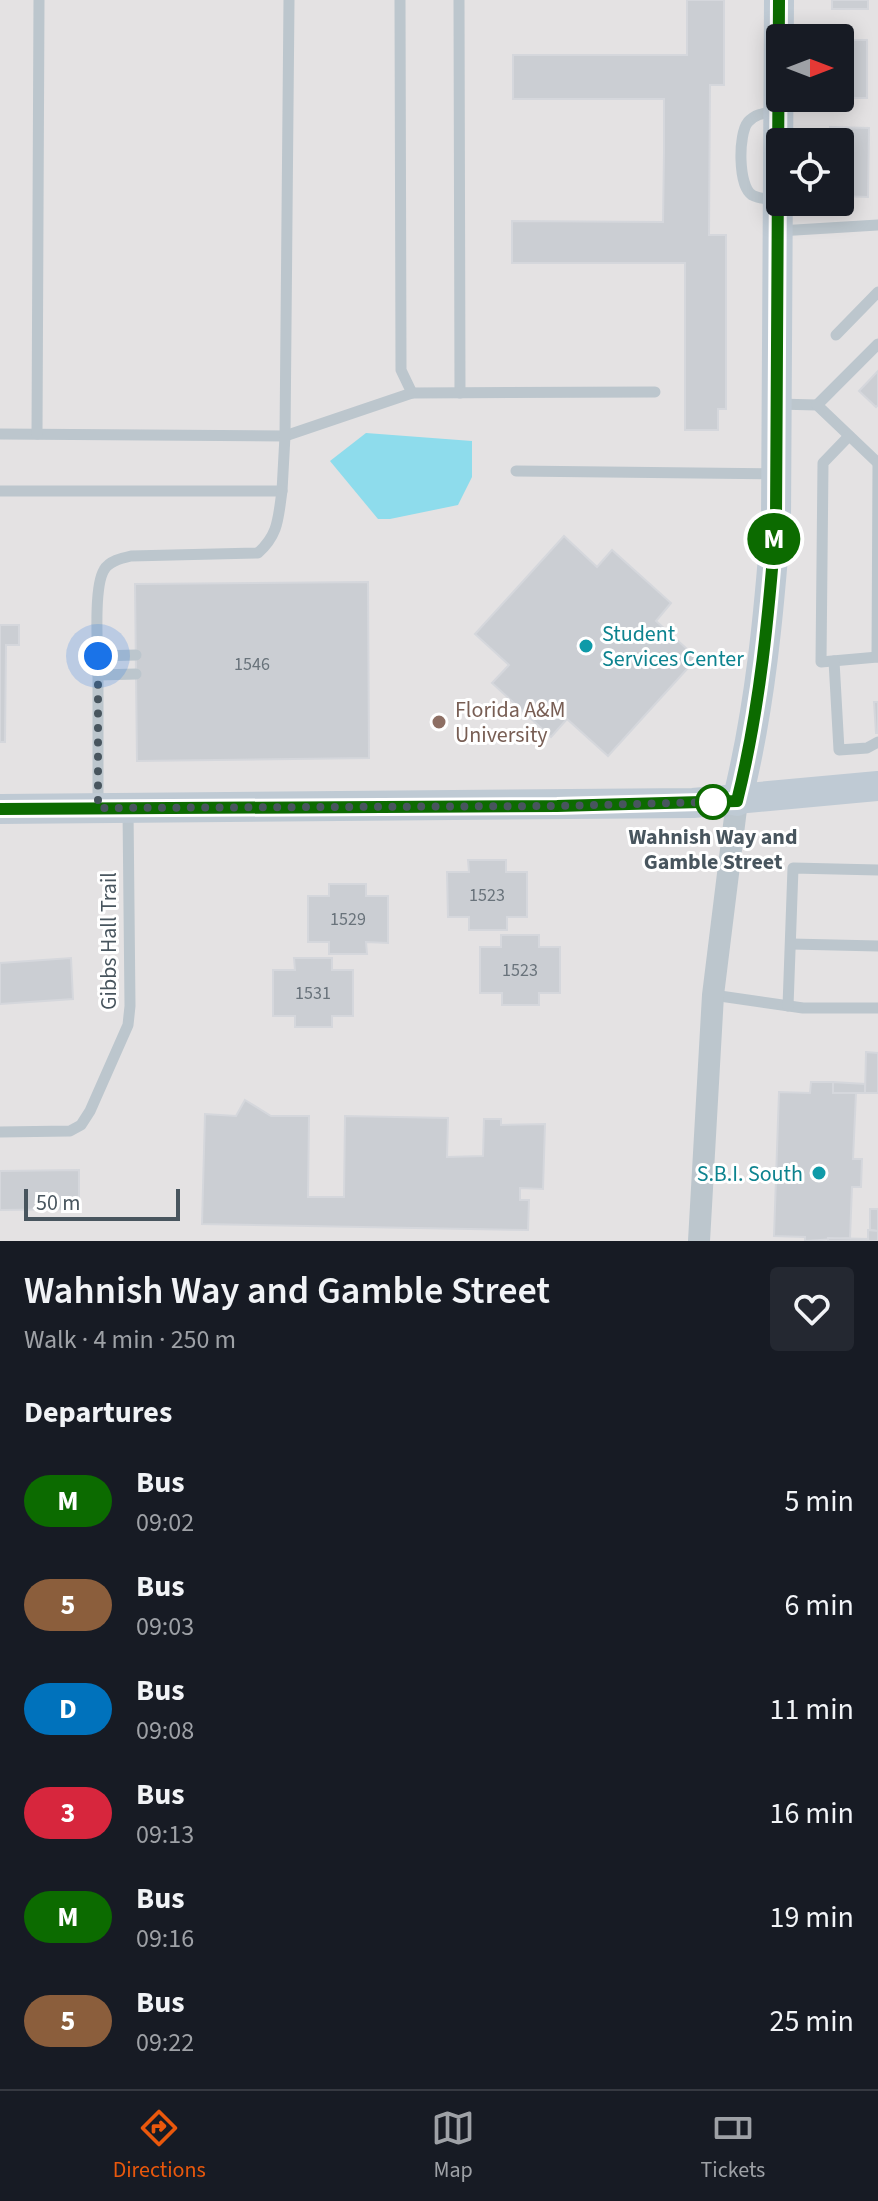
<!DOCTYPE html>
<html lang="en">
<head>
<meta charset="utf-8">
<style>
  :root { --surface:#171b24; --page:#242831; --text:#f1f3f6; --muted:#9ea1a6; --line:#363941; --accent:#ea580c }
  body { margin:0; font-family:"Source Sans 3",sans-serif; background:var(--page); color:var(--text); height:100vh; display:flex; flex-direction:column; font-size:30px; white-space:nowrap }
  * { box-sizing:border-box; margin:0 }
  p { font-size:26px; color:var(--muted) }
  .icon { flex:none; width:44px; height:44px; fill:none; stroke:currentColor; stroke-width:2; stroke-linecap:round; stroke-linejoin:round }
  .map { position:relative; height:1241px; overflow:hidden }
  .drawer { display:flex; flex-direction:column; background:var(--surface); flex:1 }
  .drawer>* { flex:none }
  .badge { padding:0 16px; border-radius:26px; font-size:28px; line-height:52px }
  .needle { width:52px; rotate:90deg }
  .controls { position:absolute; left:766px; top:24px; display:grid; gap:16px }
  .controls a { display:grid; place-items:center; width:88px; height:88px; border-radius:8px; background:var(--surface); box-shadow:0 4px 20px #0003; font-size:40px }
  .scale { position:absolute; left:24px; bottom:20px; width:156px; box-sizing:border-box; padding-left:8px; border:4px solid #48555e; border-top:0; font-size:22px; line-height:28px; white-space:nowrap; color:#48555e; -webkit-text-stroke:6px #fff; paint-order:stroke }
  .you { position:absolute; width:40px; height:40px; margin:-20px; border:6px solid #fff; border-radius:50%; background:#1a73e8; box-shadow:0 0 0 12px #1a73e833 }
  .map>.badge { position:absolute; translate:-50% -50%; box-shadow:0 0 0 4px #fff }
  h2 { padding:0 24px; font-size:30px; line-height:72px }
  .round { display:grid; place-items:center; flex:none; width:84px; height:84px; border-radius:8px; background:var(--page) }
  .headline { display:flex; align-items:center; justify-content:space-between; height:136px; padding:0 24px }
  h1 { font-size:38px; font-weight:600; line-height:60px }
  ul { padding:0; list-style:none }
  li { display:flex; align-items:center; gap:24px; height:104px; padding:0 24px }
  li div { flex:1 }
  li b { display:block; font-size:30px }
  li em { font-style:normal }
  li .badge { min-width:88px; font-weight:700; text-align:center }
  .tabs { display:flex; justify-content:space-around; align-items:center; height:112px; border-top:2px solid var(--line); background:var(--surface); font-size:22px; color:var(--muted) }
  .tabs a { display:grid; justify-items:center; gap:4px }
  .tabs .on { color:var(--accent) }
  .map>svg:first-child { display:block }
  .education { fill:#e4e2e3; fill-rule:evenodd }
  .water { fill:#8edcec }
  .building { fill:#cbced3; stroke:#d5d7dc; stroke-width:2 }
  .lines { fill:none; stroke-linecap:round; stroke-linejoin:round }
  .lane { stroke:#bcc6cd; stroke-width:11 }
  .street { stroke:#bcc6cd; stroke-width:22 }
  .secondary { stroke:#bfcad4; stroke-width:30 }
  .line-casing { stroke:#fff; stroke-width:18 }
  .line { stroke:#0c6b00; stroke-width:12 }
  .walk { stroke:#48555e; stroke-width:8; stroke-dasharray:0 14.4 }
  .culture-dot { fill:#0f9aa8; stroke:#fff; stroke-width:3 }
  .education-dot { fill:#8d6e63; stroke:#fff; stroke-width:3 }
  .stop-dot { fill:#fff; stroke:#0c6b00; stroke-width:4 }
  .labels { text-anchor:middle; stroke-width:6; stroke-linejoin:round; paint-order:stroke }
  .number-label { font-size:18px; fill:#69737b }
  .culture-label { font-size:22px; fill:#0d838f; stroke:#fff; text-anchor:start }
  .education-label { font-size:22px; fill:#785e54; stroke:#fff; text-anchor:start }
  .stop-label { font-size:22px; font-weight:bold; fill:#48555e; stroke:#fff }
  .street-label { font-size:22px; fill:#48555e; stroke:#fff }
</style>
</head>
<body>
<div class="map">
<svg width="878" height="1241" viewBox="0 0 878 1241">
  <rect width="100%" height="100%" fill="#f3f1f1"/>
  <path class="education" d="M 0,0 L 878,0 L 878,1241 L 0,1241 ZM 780,38 L 840,38 L 840,98 L 780,98 ZM 780,142 L 840,142 L 840,202 L 780,202 Z"/>
  <polygon class="water" points="366,433 472,441 472,477 458,505 390,519 378,519 330,461"/>
  <g class="building">
    <polygon points="687,0 724,0 724,85 710,85 709,235 726,235 726,409 718,409 718,430 685,430 685,263 512,263 512,221 663,222 664,153 664,99 513,99 513,55 687,55"/>
    <rect x="832" y="0" width="36" height="9"/>
    <rect x="840" y="40" width="27" height="58"/>
    <polygon points="830,127 869,128 868,197 840,196 840,142 830,142"/>
    <polygon points="878,371 878,405 876,407 859,391"/>
    <polygon points="564,536 597,567 612,550 671,603 656,621 697,658 608,756 567,719 551,737 492,683 509,665 475,634"/>
    <polygon points="368,582 369,758 137,761 135,584"/>
    <polygon points="0,625 19,625 19,645 6,645 5,742 0,742"/>
    <polygon points="874,702 878,702 878,733 876,733"/>
    <polygon points="468,860 506,860 506,872 527,872 527,917 507,917 507,930 469,930 469,917 448,917 447,872 469,872"/>
    <polygon points="329,884 366,884 366,896 388,896 388,943 366,942 367,954 329,954 329,942 308,942 308,896 329,896"/>
    <polygon points="501,935 539,935 539,947 560,947 560,993 539,993 539,1005 502,1005 502,993 480,993 480,947 501,947"/>
    <polygon points="71,958 73,999 0,1004 0,963"/>
    <polygon points="294,958 332,958 332,970 353,970 353,1016 332,1016 332,1027 295,1027 295,1016 273,1016 273,970 295,970"/>
    <polygon points="866,1052 878,1053 878,1093 865,1093"/>
    <polygon points="811,1082 833,1082 833,1093 856,1093 853,1159 862,1159 861,1187 852,1187 850,1238 805,1241 805,1237 774,1236 779,1092 810,1093"/>
    <polygon points="833,1082 865,1084 865,1093 833,1093"/>
    <polygon points="245,1100 271,1116 309,1116 308,1197 344,1197 345,1116 448,1118 447,1157 483,1156 484,1119 501,1119 501,1125 545,1124 543,1189 520,1188 520,1200 529,1200 528,1230 202,1224 205,1114 236,1116"/>
    <polygon points="79,1170 79,1209 0,1210 0,1171"/>
    <polygon points="870,1209 878,1209 878,1231 870,1230"/>
    <polygon points="868,1230 878,1231 878,1241 868,1241"/>
    <polygon points="828,1238 868,1239 868,1241 828,1241"/>
  </g>
  <g class="lines">
    <g class="lane">
      <polyline points="400,0 401,370 412,393"/>
      <polyline points="459,0 460,393"/>
      <path d="M 777,200 C 769,199 759,199 752,195 C 738,186 738,134 748,122 C 756,113 766,113 777,111"/>
      <polyline points="779,231 878,225"/>
      <polyline points="836,335 878,292"/>
      <polyline points="777,404 817,405 878,463"/>
      <polyline points="817,405 878,344"/>
      <polyline points="0,434 285,436 412,393 655,392"/>
      <polyline points="37,434 39,0"/>
      <polyline points="849,436 823,463 821,662 878,657"/>
      <polyline points="516,471 776,474"/>
      <polyline points="0,491 282,491 285,436 289,0"/>
      <polyline points="98,656 136,655"/>
      <polyline points="877,657 878,463"/>
      <polyline points="834,661 839,750 867,748 878,742"/>
      <path d="M 98,675 C 98,652 93,588 104,570 C 109,561 122,558 131,556 L 258,553 C 279,534 278,518 282,491"/>
      <polyline points="98,808 98,675 136,674"/>
      <polyline points="791,944 878,946"/>
      <polyline points="713,995 803,1008 878,1008"/>
      <polyline points="788,1006 793,868 878,870"/>
      <polyline points="0,1132 70,1131 81,1125 90,1111 128,1025 130,1006 128,809"/>
    </g>
    <polyline class="street" points="699,1241 713,995 737,801"/>
    <g class="secondary">
      <path d="M 737,801 C 760,709 769,613 776,519 L 779,0"/>
      <polyline points="0,809 693,803 878,786"/>
    </g>
  </g>
  <g class="lines">
    <g class="line-casing">
      <path id="line" d="M 0,809 L 557,806 L 737,801 C 760,709 769,613 776,519 L 779,0"/>
    </g>
    <use href="#line" class="line"/>
    <polyline class="walk" points="98,656 98,808 557,806 713,802"/>
  </g>
  <g class="culture-dot">
    <circle cx="586" cy="646" r="8"/>
    <circle cx="819" cy="1173" r="8"/>
  </g>
  <circle class="education-dot" cx="439" cy="722" r="8"/>
  <circle class="stop-dot" cx="713" cy="802" r="16"/>
  <g class="labels">
    <g class="number-label">
      <text x="252" y="670">1546</text>
      <text x="487" y="901">1523</text>
      <text x="348" y="925">1529</text>
      <text x="520" y="976">1523</text>
      <text x="313" y="999">1531</text>
    </g>
    <g class="culture-label">
      <text x="602" y="641">Student<tspan x="602" dy="25">Services Center</tspan></text>
      <text x="803" y="1181" text-anchor="end">S.B.I. South</text>
    </g>
    <g class="education-label">
      <text x="455" y="717">Florida A&amp;M<tspan x="455" dy="25">University</tspan></text>
    </g>
    <g class="stop-label">
      <text x="713" y="844">Wahnish Way and<tspan x="713" dy="25">Gamble Street</tspan></text>
    </g>
    <g class="street-label">
      <text transform="translate(108 941) rotate(-90)" y="8">Gibbs Hall Trail</text>
    </g>
  </g>
</svg>
<div class="controls">
<a><svg class="needle" viewBox="-14 -14 28 28"><path d="M0-13l5 13h-10z" fill="#e53935"/><path d="M0 13l5-13h-10z" fill="#9ea1a6"/></svg></a>
<a><svg class="icon" aria-label="locate" viewBox="0 0 24 24"><circle cx="12" cy="12" r="6"/><path d="M12 2v4M12 18v4M2 12h4M18 12h4"/></svg></a>
</div>
<div class="scale">50 m</div>
<div class="you" style="left:98px;top:656px"></div>
<b class="badge" style="left:774px;top:539px;background:#0c6b00;color:#fff">M</b>
</div>
<section class="drawer">
<div class="headline"><div><h1>Wahnish Way and Gamble Street</h1><p>Walk · 4 min · 250 m</p></div><a class="round"><svg class="icon" aria-label="heart" viewBox="0 0 24 24"><path d="M12 20l-8-8c-3-5 5-10 8-4 3-6 11-1 8 4z"/></svg></a></div>
<h2>Departures</h2>
<ul>
<li><span class="badge" style="background:#0c6b00;color:#fff">M</span><div><b>Bus</b><p>09:02</p></div><em>5 min</em></li>
<li><span class="badge" style="background:#8b5e3c;color:#fff">5</span><div><b>Bus</b><p>09:03</p></div><em>6 min</em></li>
<li><span class="badge" style="background:#0072bc;color:#fff">D</span><div><b>Bus</b><p>09:08</p></div><em>11 min</em></li>
<li><span class="badge" style="background:#d7263d;color:#fff">3</span><div><b>Bus</b><p>09:13</p></div><em>16 min</em></li>
<li><span class="badge" style="background:#0c6b00;color:#fff">M</span><div><b>Bus</b><p>09:16</p></div><em>19 min</em></li>
<li><span class="badge" style="background:#8b5e3c;color:#fff">5</span><div><b>Bus</b><p>09:22</p></div><em>25 min</em></li>
</ul>
</section>
<nav class="tabs">
<a class="on"><svg class="icon" aria-label="directions" viewBox="0 0 24 24"><path d="M12 3l9 9-9 9-9-9zM9 14v-3h6M13 9l2 2-2 2"/></svg>Directions</a>
<a><svg class="icon" aria-label="map" viewBox="0 0 24 24"><path d="M3 6l6-2 6 2 6-2v14l-6 2-6-2-6 2zM9 4v14M15 6v14"/></svg>Map</a>
<a><svg class="icon" aria-label="tickets" viewBox="0 0 24 24"><path d="M3 7h18v10H3zM15 7v10"/></svg>Tickets</a>
</nav>
</body>
</html>
